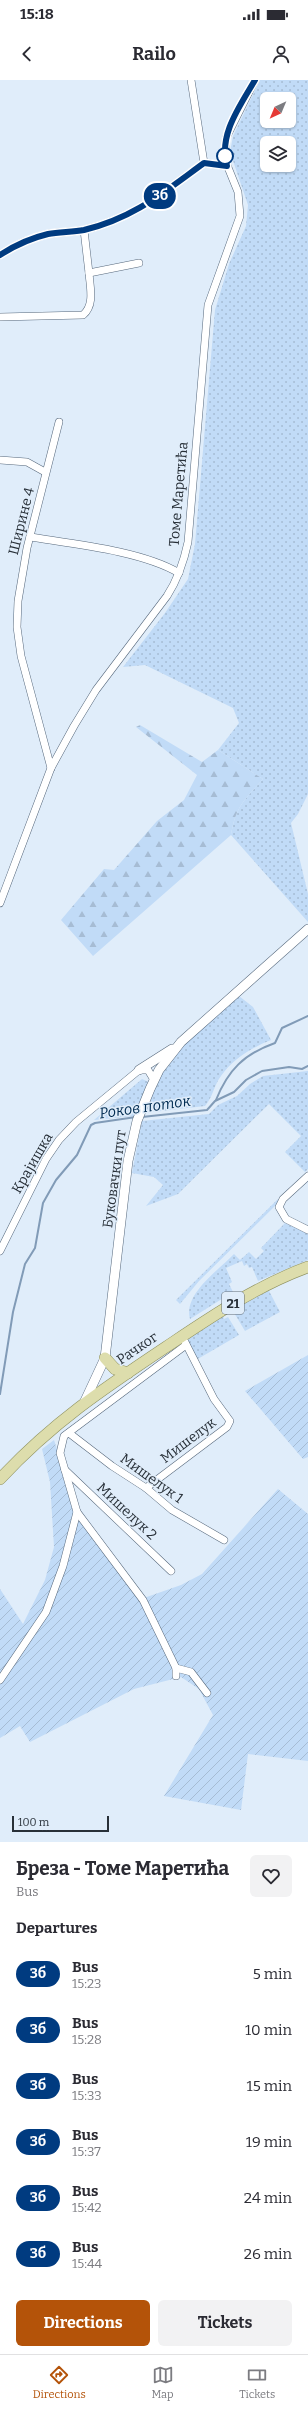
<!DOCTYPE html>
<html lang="en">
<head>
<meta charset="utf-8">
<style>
  :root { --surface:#fff; --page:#f2f2f3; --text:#2b2b33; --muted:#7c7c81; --line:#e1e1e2; --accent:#b45309 }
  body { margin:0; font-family:Bitter,serif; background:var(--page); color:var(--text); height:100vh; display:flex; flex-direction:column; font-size:15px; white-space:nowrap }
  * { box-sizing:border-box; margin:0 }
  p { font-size:13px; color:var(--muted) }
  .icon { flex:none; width:22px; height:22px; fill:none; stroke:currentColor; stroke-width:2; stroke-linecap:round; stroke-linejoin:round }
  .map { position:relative; height:1762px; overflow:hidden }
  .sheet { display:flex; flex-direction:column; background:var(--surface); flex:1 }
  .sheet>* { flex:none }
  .badge { padding:0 8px; border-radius:13px; font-size:14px; line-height:26px }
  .needle { width:26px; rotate:224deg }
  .controls { position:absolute; left:260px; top:12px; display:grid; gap:8px }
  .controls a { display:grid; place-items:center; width:36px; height:36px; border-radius:6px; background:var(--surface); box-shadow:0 1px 3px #0004; font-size:20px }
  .scale { position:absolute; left:12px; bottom:10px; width:97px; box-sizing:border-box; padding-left:4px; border:2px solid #283038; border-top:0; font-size:11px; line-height:14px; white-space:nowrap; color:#283038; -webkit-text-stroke:3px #e0edfa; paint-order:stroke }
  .map>.badge { position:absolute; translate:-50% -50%; box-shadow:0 0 0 2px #fff }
  h2 { padding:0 16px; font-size:15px; line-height:36px }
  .round { display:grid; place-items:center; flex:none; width:42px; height:42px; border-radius:6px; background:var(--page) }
  .overview { display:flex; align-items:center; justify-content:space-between; height:68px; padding:0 16px }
  h1 { font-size:19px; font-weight:700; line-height:30px }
  .cta { display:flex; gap:8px; margin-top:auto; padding:8px 16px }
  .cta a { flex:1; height:46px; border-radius:6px; background:var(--accent); color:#fff; font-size:16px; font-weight:700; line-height:46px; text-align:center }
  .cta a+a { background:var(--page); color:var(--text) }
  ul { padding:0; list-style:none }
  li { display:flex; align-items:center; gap:12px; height:56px; padding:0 16px }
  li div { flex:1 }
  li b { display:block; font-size:15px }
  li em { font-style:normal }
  li .badge { min-width:44px; font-weight:700; text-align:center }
  .status { display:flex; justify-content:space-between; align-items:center; height:28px; padding:0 20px; background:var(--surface); direction:ltr }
  .status svg { height:11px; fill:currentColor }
  header { display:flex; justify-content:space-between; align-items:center; height:52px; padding:0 16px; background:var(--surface); font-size:18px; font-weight:700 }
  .tabs { display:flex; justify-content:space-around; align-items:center; height:56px; border-top:1px solid var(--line); background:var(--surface); font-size:11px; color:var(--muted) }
  .tabs a { display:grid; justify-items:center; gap:2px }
  .tabs .on { color:var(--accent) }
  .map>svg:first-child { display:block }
  .grass { fill:url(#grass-dots); fill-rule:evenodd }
  .forest { fill:url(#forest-firs) }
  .garden { fill:url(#garden-furrows) }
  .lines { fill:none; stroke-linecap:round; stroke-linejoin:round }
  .stream { stroke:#819bb7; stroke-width:2 }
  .minor-casing { stroke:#56687c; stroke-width:8 }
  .tertiary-casing { stroke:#56687c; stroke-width:10 }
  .primary-casing { stroke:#8f9260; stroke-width:12 }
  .minor { stroke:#fff; stroke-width:7 }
  .tertiary { stroke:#fff; stroke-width:9 }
  .primary { stroke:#ddddac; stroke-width:11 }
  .line-casing { stroke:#fff; stroke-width:9 }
  .line { stroke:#003b80; stroke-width:6 }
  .stop-dot { fill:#fff; stroke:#003b80; stroke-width:2 }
  .labels { text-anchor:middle; stroke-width:3; stroke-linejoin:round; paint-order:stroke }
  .shield { fill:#e0edfa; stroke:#5f6972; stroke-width:1 }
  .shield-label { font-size:13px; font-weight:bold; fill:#283038 }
  .street-label { font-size:14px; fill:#283038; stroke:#e0edfa }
  .water-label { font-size:15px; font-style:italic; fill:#012c52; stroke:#e0edfa }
</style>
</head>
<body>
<div class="status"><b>15:18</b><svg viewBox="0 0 49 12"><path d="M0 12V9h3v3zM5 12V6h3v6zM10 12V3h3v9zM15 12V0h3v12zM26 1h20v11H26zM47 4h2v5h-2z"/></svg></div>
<header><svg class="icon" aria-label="back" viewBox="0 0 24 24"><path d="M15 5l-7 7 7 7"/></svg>Railo<svg class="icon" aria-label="person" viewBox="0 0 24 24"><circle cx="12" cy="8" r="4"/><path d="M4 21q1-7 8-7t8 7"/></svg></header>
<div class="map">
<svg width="308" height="1762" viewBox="0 0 308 1762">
  <defs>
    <pattern id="grass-dots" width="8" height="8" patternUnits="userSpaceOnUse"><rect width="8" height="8" fill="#c1dbf7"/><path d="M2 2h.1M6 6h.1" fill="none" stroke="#a6bcd4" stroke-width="1.8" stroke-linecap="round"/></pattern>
    <pattern id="forest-firs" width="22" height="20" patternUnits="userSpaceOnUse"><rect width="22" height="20" fill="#c1dbf7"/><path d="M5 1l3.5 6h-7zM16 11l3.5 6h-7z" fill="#a6bcd4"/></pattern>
    <pattern id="garden-furrows" width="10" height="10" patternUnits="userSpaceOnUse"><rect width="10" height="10" fill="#c1dbf7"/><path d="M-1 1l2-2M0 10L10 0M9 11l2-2" fill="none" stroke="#a6bcd4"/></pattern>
  </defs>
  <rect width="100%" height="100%" fill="#e0edfa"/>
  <g class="grass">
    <path d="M 260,0 L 308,0 L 308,714 L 298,734 L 291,743 L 308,814 L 308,842 L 231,755 C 236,726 244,720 263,699 L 218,670 L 239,643 L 233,628 L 145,585 L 123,587 L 165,533 L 188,499 L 195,464 L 215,230 L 229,184 L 246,146 L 248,125 L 230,72 L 233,56 ZM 267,19 L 289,19 L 289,41 L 267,41 ZM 267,63 L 289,63 L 289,85 L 267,85 Z"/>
    <path d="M 239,916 L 253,927 L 271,960 C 253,967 233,979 221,996 C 214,1005 213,1017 205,1026 L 144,1033 C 156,982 203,948 239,916 Z"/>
    <polygon points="308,991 308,1089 305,1092 285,1072 301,1056 269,1024 178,1114 146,1126 163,1105 154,1097 132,1093 142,1041 209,1034 218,1025 237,1016 250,1004 263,996"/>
    <polygon points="142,999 149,1002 134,1036 94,1040"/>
    <polygon points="278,1119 277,1124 199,1201 180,1224 176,1220"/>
    <path d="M 285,1143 L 308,1154 L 308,1180 L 258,1201 L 252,1187 L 249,1188 L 247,1184 L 244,1186 L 242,1181 L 226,1188 L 232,1202 L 229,1204 L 233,1212 L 190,1239 C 183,1214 219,1190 234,1174 L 240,1180 L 249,1172 L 256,1179 L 264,1171 L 261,1168 Z"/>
    <polygon points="267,1207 280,1232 245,1251 230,1226"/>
    <polygon points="222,1233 224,1239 228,1237 239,1255 196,1280 188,1262 187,1252"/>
  </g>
  <path class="forest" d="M 140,645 L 202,682 L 218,670 L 263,699 C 244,720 236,726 231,755 L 93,876 L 61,840 L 104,789 L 114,790 L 157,741 L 184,720 L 197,695 L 136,647 Z"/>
  <g class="garden">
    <polygon points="308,1275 308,1377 303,1379 245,1311"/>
    <polygon points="54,1360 77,1431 141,1519 181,1505 202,1494 278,1409 308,1434 308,1681 248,1674 241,1730 164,1716 213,1635 199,1609 181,1597 134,1609 30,1662 20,1646 0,1658 0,1509 23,1544 45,1500 54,1467 50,1402 42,1369"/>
  </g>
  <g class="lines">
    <g class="stream">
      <path d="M 216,1020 C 228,990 244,974 275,963 L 282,948 L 308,936"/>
      <polyline points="142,1037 207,1030 215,1021 234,1012 246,1000 262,991 289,987 302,989 308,986"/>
      <polyline points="0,1314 13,1232 25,1184 35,1168 43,1123 56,1100 77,1075 91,1045 95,1043 136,1037"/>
    </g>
    <g class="minor-casing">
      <g id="minor">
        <polyline points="191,0 204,83"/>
        <polyline points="204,83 227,86"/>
        <polyline points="84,150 89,193 139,183"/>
        <path d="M 0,175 C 14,166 31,158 48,154 C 60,152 72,152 84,150 C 134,138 164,112 204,83"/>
        <path d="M 0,237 L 83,235 C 95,225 90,207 89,193"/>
        <polyline points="0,380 27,382 45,392"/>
        <path d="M 30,457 C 74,464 142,471 179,493"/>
        <polyline points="51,688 21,576 17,547 18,521 27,468 59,342"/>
        <path d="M 0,823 L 51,688 L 74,646 L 96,610 L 167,516 C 178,499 184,481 188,462 L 208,225 L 240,136 L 238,112 L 225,80 L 226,58 L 255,0"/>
        <polyline points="308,1096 283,1119 279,1127 286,1139 308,1150"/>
        <polyline points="0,1171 46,1079 59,1060 76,1042 139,990 148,990 154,1000"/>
        <polyline points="69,1353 112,1386 146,1408 172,1430 224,1460"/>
        <polyline points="65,1390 171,1491"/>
        <polyline points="146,1408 227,1347 230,1341 214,1319 185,1262"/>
        <polyline points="176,1588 191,1592 207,1613"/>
        <polyline points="176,1596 176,1588 143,1520 77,1432 60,1373 64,1356 186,1265"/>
        <polyline points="0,1600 46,1532 63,1486 77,1432"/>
      </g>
    </g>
    <g class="tertiary-casing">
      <g id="tertiary">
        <polyline points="139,990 172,969"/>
        <polyline points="84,1323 105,1278 128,1081 137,1041 150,1009 159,990 181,962 308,849"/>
      </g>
    </g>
    <g class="primary-casing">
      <g id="primary">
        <polyline points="105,1278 115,1289 128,1293"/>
        <path d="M 0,1399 C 52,1343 103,1309 166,1267 C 211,1237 256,1206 308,1187"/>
      </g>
    </g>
    <use href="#minor" class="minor"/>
    <use href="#tertiary" class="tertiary"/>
    <use href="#primary" class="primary"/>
  </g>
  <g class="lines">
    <g class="line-casing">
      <path id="line" d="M 0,175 C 14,166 31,158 48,154 C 60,152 72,152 84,150 C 134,138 164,112 204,83 L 227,86 C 218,55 240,26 255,0"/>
    </g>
    <use href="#line" class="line"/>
  </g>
  <circle class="stop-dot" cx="225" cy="76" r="8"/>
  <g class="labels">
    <rect class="shield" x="222" y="1212" width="22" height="22" rx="3"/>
    <g class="shield-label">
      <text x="233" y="1228">21</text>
    </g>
    <g class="street-label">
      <text transform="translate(178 414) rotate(-85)" y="5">Томе Маретића</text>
      <text transform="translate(21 441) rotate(-76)" y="5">Ширине 4</text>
      <text transform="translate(32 1083) rotate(-60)" y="5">Крајишка</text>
      <text transform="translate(114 1099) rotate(-82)" y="5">Буковачки пут</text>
      <text transform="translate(137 1268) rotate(-34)" y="5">Рачког</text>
      <text transform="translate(188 1360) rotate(-37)" y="5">Мишелук</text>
      <text transform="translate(152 1398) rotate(36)" y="5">Мишелук 1</text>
      <text transform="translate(127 1431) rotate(43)" y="5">Мишелук 2</text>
    </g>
    <g class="water-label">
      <text transform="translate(145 1027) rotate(-8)" y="5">Роков поток</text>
    </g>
  </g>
</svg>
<div class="controls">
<a><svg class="needle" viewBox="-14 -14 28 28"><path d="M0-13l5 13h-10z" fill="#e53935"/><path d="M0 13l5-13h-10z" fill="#7c7c81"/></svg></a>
<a><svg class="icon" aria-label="layers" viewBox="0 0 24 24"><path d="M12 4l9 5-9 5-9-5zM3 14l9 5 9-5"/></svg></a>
</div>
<div class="scale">100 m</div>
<b class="badge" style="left:160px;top:116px;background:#003b80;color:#fff">3б</b>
</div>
<section class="sheet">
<div class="overview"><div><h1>Бреза - Томе Маретића</h1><p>Bus</p></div><a class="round"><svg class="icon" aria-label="heart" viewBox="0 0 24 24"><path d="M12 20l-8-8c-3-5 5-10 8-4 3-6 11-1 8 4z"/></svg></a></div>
<h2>Departures</h2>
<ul>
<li><span class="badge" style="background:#003b80;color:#fff">3б</span><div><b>Bus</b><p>15:23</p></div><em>5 min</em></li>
<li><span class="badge" style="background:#003b80;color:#fff">3б</span><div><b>Bus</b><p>15:28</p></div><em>10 min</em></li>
<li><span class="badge" style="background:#003b80;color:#fff">3б</span><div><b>Bus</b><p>15:33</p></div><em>15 min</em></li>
<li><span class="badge" style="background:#003b80;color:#fff">3б</span><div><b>Bus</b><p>15:37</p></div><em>19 min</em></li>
<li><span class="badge" style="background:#003b80;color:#fff">3б</span><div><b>Bus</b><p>15:42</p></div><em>24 min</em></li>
<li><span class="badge" style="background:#003b80;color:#fff">3б</span><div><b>Bus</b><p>15:44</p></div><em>26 min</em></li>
</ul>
<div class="cta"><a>Directions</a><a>Tickets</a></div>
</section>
<nav class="tabs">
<a class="on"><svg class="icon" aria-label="directions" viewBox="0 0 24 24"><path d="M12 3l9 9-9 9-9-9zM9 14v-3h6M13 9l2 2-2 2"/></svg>Directions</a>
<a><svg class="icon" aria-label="map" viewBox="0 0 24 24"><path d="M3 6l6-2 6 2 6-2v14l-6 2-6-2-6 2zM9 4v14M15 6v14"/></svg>Map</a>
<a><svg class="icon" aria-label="tickets" viewBox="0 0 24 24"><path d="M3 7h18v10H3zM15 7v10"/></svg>Tickets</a>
</nav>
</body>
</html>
